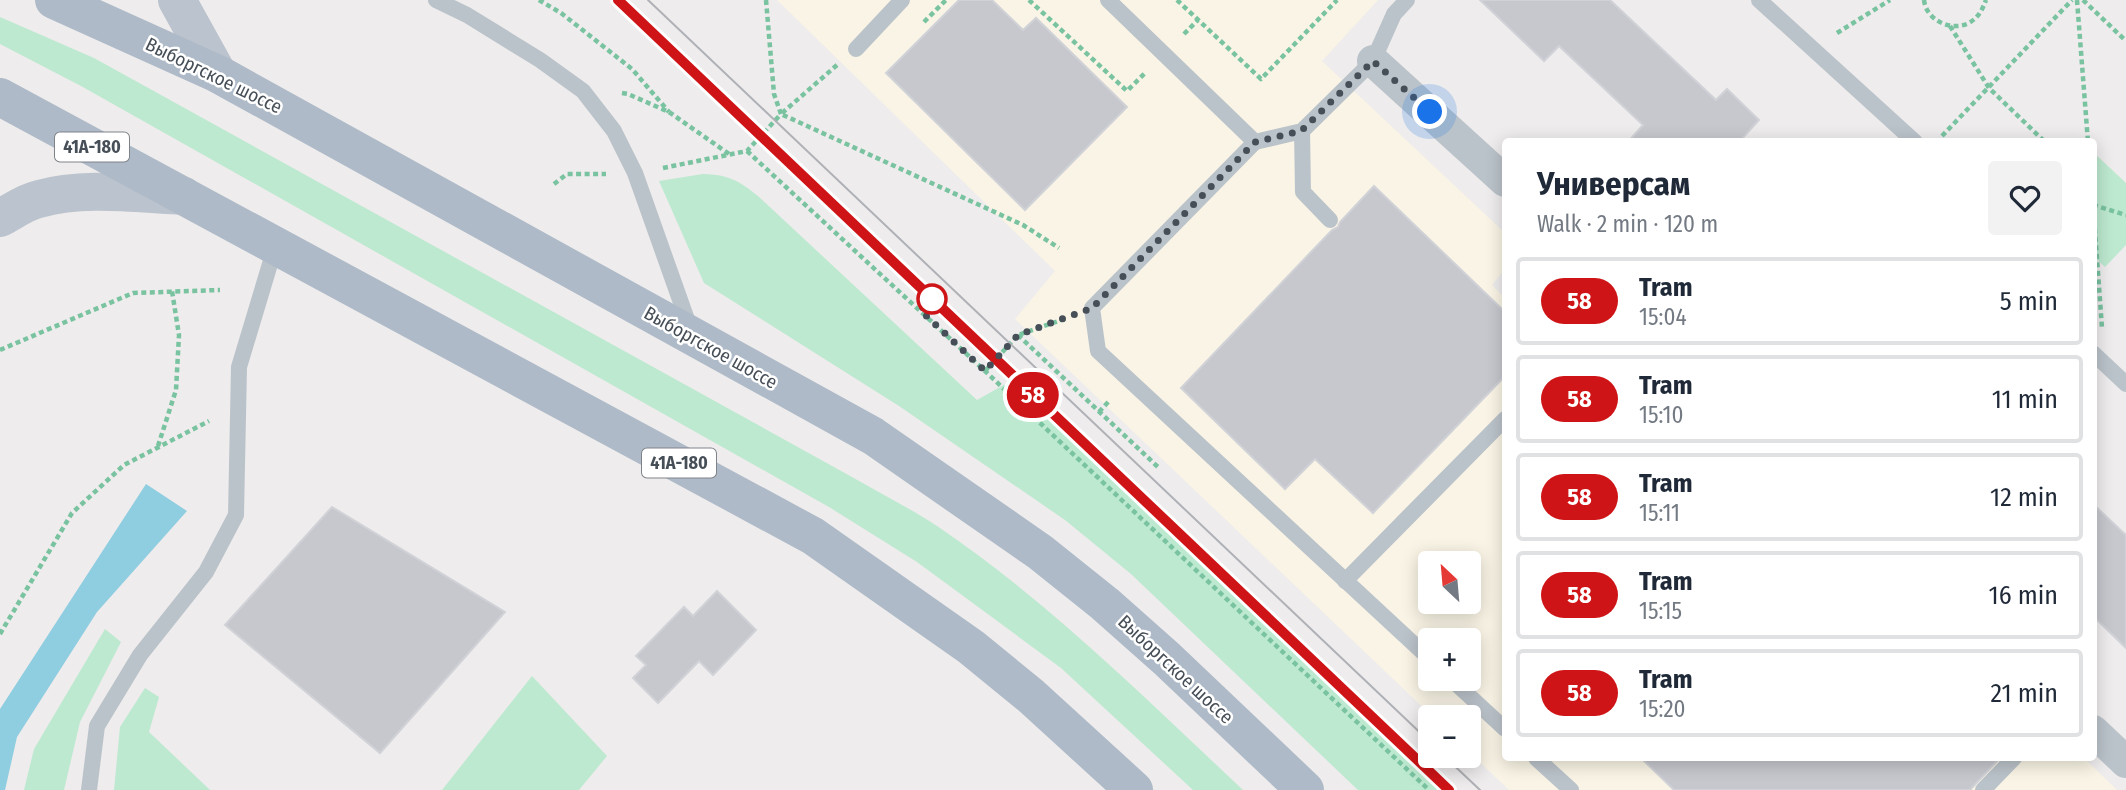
<!DOCTYPE html>
<html lang="en">
<head>
<meta charset="utf-8">
<style>
  :root { --surface:#fff; --page:#f2f2f3; --text:#1f2937; --muted:#747a83; --line:#e0e1e3 }
  body { margin:0; font-family:"Fira Sans Condensed",sans-serif; background:var(--page); color:var(--text); height:100vh; display:flex; flex-direction:column; font-size:26px; white-space:nowrap }
  * { box-sizing:border-box; margin:0 }
  p { font-size:23px; color:var(--muted) }
  .icon { flex:none; width:38px; height:38px; fill:none; stroke:currentColor; stroke-width:2; stroke-linecap:round; stroke-linejoin:round }
  .map { position:relative; flex:1; overflow:hidden }
  .panel { position:absolute; left:1502px; top:138px; width:595px; height:623px; display:flex; flex-direction:column; background:var(--surface); border-radius:7px; box-shadow:0 4px 18px #0003 }
  .panel>* { flex:none }
  .badge { padding:0 14px; border-radius:23px; font-size:24px; line-height:46px }
  .needle { width:46px; rotate:334deg }
  .tools { position:absolute; left:1418px; top:551px; display:grid; gap:14px }
  .tools a { display:grid; place-items:center; width:63px; height:63px; border-radius:7px; background:var(--surface); box-shadow:0 4px 18px #0003; font-size:35px }
  .you { position:absolute; width:35px; height:35px; margin:-18px; border:5px solid #fff; border-radius:50%; background:#1a73e8; box-shadow:0 0 0 10px #1a73e833 }
  .map>.badge { position:absolute; translate:-50% -50%; box-shadow:0 0 0 4px #fff }
  .round { display:grid; place-items:center; flex:none; width:74px; height:74px; border-radius:7px; background:var(--page) }
  .overview { display:flex; align-items:center; justify-content:space-between; height:119px; padding:0 35px }
  h1 { font-size:33px; font-weight:700; line-height:52px }
  ul { padding:0; list-style:none }
  li { display:flex; align-items:center; gap:21px; height:88px; margin:0 14px 10px; padding:0 21px; border:4px solid var(--line); border-radius:7px }
  li div { flex:1 }
  li b { display:block; font-size:26px }
  li em { font-style:normal }
  li .badge { min-width:77px; font-weight:700; text-align:center }
  .map>svg:first-child { display:block }
  .commercial { fill:#f9f4e5; fill-rule:evenodd }
  .green { fill:#bde9d0 }
  .water { fill:#8fcde1 }
  .building { fill:#c7c8ce; stroke:#d0d2d7; stroke-width:2 }
  .lines { fill:none; stroke-linecap:round; stroke-linejoin:round }
  .path { stroke:#79c3a1; stroke-width:4.5; stroke-dasharray:5 3.5; stroke-linecap:butt }
  .service { stroke:#bbc3ca; stroke-width:16 }
  .minor { stroke:#bbc3ca; stroke-width:32 }
  .secondary { stroke:#bbc3ce; stroke-width:38 }
  .primary { stroke:#aebac8; stroke-width:38 }
  .tram { stroke:#afb1b6; stroke-width:2 }
  .line-casing { stroke:#fff; stroke-width:16 }
  .line { stroke:#ce1417; stroke-width:10 }
  .walk { stroke:#464e57; stroke-width:7; stroke-dasharray:0 12.6 }
  .stop-dot { fill:#fff; stroke:#ce1417; stroke-width:3.5 }
  .labels { text-anchor:middle; stroke-width:5; stroke-linejoin:round; paint-order:stroke }
  .shield { fill:#fff; stroke:#7e8389; stroke-width:2 }
  .shield-label { font-size:18px; font-weight:bold; fill:#464e57 }
  .street-label { font-size:19px; fill:#464e57; stroke:#fff }
</style>
</head>
<body>
<div class="map">
<svg width="2126" height="790" viewBox="0 0 2126 790">
  <rect width="100%" height="100%" fill="#eeecec"/>
  <path class="commercial" d="M 777,0 L 1378,0 L 1322,61 L 1505,233 L 1505,269 L 1492,285 L 1505,298 L 1505,758 L 2084,758 L 2117,790 L 1509,790 L 1468,751 L 1468,718 L 1433,717 L 1015,319 L 1055,271 ZM 1430,564 L 1468,564 L 1468,602 L 1430,602 ZM 1430,640 L 1468,640 L 1468,679 L 1430,679 Z"/>
  <g class="green">
    <path d="M 0,17 L 94,58 L 852,477 C 881,494 912,509 940,528 C 1050,603 1146,699 1243,790 L 1193,790 L 1061,668 L 917,562 L 829,507 L 81,86 L 0,44 Z"/>
    <polygon points="2093,152 2126,183 2126,245 2105,267 2093,256"/>
    <path d="M 703,174 C 729,175 738,180 758,196 L 977,400 L 1009,382 L 1440,790 L 1358,790 L 1131,574 L 1065,520 L 899,406 L 704,283 L 659,181 Z"/>
    <polygon points="105,629 121,642 80,722 64,790 24,790 34,749"/>
    <polygon points="532,676 607,756 579,790 442,790"/>
    <polygon points="145,688 159,697 149,732 210,790 114,790 120,727"/>
  </g>
  <polygon class="water" points="146,484 187,511 97,612 17,737 5,790 0,790 0,709"/>
  <g class="building">
    <polygon points="959,0 992,0 1023,30 1036,18 1127,107 1025,210 886,73"/>
    <polygon points="1480,0 1610,0 1716,100 1727,89 1759,120 1739,142 1628,142 1643,125 1559,46 1544,61"/>
    <polygon points="1374,186 1505,312 1505,376 1373,513 1315,459 1285,489 1181,388 1332,230 1338,227 1340,222"/>
    <polygon points="2093,504 2126,535 2126,648 2093,616"/>
    <polygon points="332,507 505,612 380,753 225,625"/>
    <polygon points="717,591 756,630 713,675 699,661 658,703 633,678 646,665 636,656 684,607 693,616"/>
    <polygon points="1641,758 2000,758 1970,790 1674,790"/>
  </g>
  <g class="lines">
    <g class="path">
      <polyline points="539,0 561,13 632,69 669,112"/>
      <polyline points="1029,0 1127,91 1146,72"/>
      <polyline points="1177,0 1261,79 1337,0"/>
      <path d="M 1924,0 C 1926,20 1951,32 1969,23 C 1979,17 1982,10 1986,0"/>
      <polyline points="2077,0 2088,142"/>
      <polyline points="2083,0 2126,41"/>
      <polyline points="924,22 946,0"/>
      <polyline points="1950,26 1989,88 2045,142"/>
      <polyline points="1837,33 1890,0"/>
      <polyline points="1184,34 1198,20"/>
      <polyline points="837,65 781,114 1023,225 1059,248"/>
      <polyline points="622,93 628,94 669,112 729,154"/>
      <polyline points="1942,136 2072,0"/>
      <polyline points="747,151 985,371 1429,790"/>
      <polyline points="663,168 747,151 781,114 774,94 766,0"/>
      <polyline points="554,184 567,174 606,174"/>
      <polyline points="2093,203 2102,328"/>
      <polyline points="2093,205 2126,215"/>
      <polyline points="1018,335 1159,468"/>
      <polyline points="0,350 133,293 220,290"/>
      <polyline points="985,371 1018,335 1067,318"/>
      <polyline points="1099,412 1110,400"/>
      <polyline points="158,446 176,390 179,335 172,291"/>
      <polyline points="0,634 72,513 124,465 209,421"/>
    </g>
    <g class="service">
      <polyline points="436,0 467,15 540,60 583,91 614,131 635,173 690,328"/>
      <polyline points="1108,0 1255,142 1302,131 1373,61 1394,14 1407,0"/>
      <polyline points="1759,0 1915,142"/>
      <polyline points="856,49 902,0"/>
      <polyline points="1302,131 1303,192 1330,220"/>
      <polyline points="1255,142 1092,308 1098,351 1430,659"/>
      <polyline points="2093,353 2126,384"/>
      <polyline points="1345,581 1505,419"/>
      <polyline points="1451,679 1505,729"/>
      <polyline points="1536,758 1571,790"/>
      <polyline points="89,790 97,726 140,655 206,572 236,515 239,367 276,244"/>
      <polyline points="1983,790 2014,758"/>
    </g>
    <g class="minor">
      <polyline points="1373,61 1505,181"/>
      <polyline points="2093,731 2126,762"/>
    </g>
    <g class="secondary">
      <polyline points="177,0 218,74"/>
      <path d="M 0,218 C 12,212 25,202 39,199 C 85,186 137,194 184,196"/>
    </g>
    <g class="primary">
      <polyline points="54,0 218,74 873,436 1040,552 1105,604 1167,659 1305,790"/>
      <polyline points="0,97 813,536 971,647 1031,696 1134,790"/>
    </g>
    <g class="tram">
      <polyline points="618,0 1449,790"/>
      <polyline points="648,0 1430,742"/>
      <polyline points="1444,756 1480,790"/>
    </g>
  </g>
  <g class="lines">
    <g class="line-casing">
      <polyline id="line" points="618,0 1449,790"/>
    </g>
    <use href="#line" class="line"/>
    <polyline class="walk" points="932,299 920,310 985,371 1018,335 1092,308 1255,142 1301,131 1373,61 1430,112"/>
  </g>
  <circle class="stop-dot" cx="932" cy="299" r="14"/>
  <g class="labels">
    <g class="shield">
      <rect x="55" y="132.5" width="74" height="29" rx="5"/>
      <rect x="642" y="448.5" width="74" height="29" rx="5"/>
    </g>
    <g class="shield-label">
      <text x="92" y="153">41А-180</text>
      <text x="679" y="469">41А-180</text>
    </g>
    <g class="street-label">
      <text transform="translate(214 75) rotate(26)" y="7">Выборгское шоссе</text>
      <text transform="translate(711 347) rotate(29)" y="7">Выборгское шоссе</text>
      <text transform="translate(1176 669) rotate(43)" y="7">Выборгское шоссе</text>
    </g>
  </g>
</svg>
<div class="tools">
<a><svg class="needle" viewBox="-14 -14 28 28"><path d="M0-13l5 13h-10z" fill="#e53935"/><path d="M0 13l5-13h-10z" fill="#747a83"/></svg></a>
<a>+</a>
<a>−</a>
</div>
<div class="you" style="left:1430px;top:112px"></div>
<b class="badge" style="left:1033px;top:395px;background:#ce1417;color:#fff">58</b>
<section class="panel">
<div class="overview"><div><h1>Универсам</h1><p>Walk · 2 min · 120 m</p></div><a class="round"><svg class="icon" aria-label="heart" viewBox="0 0 24 24"><path d="M12 20l-8-8c-3-5 5-10 8-4 3-6 11-1 8 4z"/></svg></a></div>
<ul>
<li><span class="badge" style="background:#ce1417;color:#fff">58</span><div><b>Tram</b><p>15:04</p></div><em>5 min</em></li>
<li><span class="badge" style="background:#ce1417;color:#fff">58</span><div><b>Tram</b><p>15:10</p></div><em>11 min</em></li>
<li><span class="badge" style="background:#ce1417;color:#fff">58</span><div><b>Tram</b><p>15:11</p></div><em>12 min</em></li>
<li><span class="badge" style="background:#ce1417;color:#fff">58</span><div><b>Tram</b><p>15:15</p></div><em>16 min</em></li>
<li><span class="badge" style="background:#ce1417;color:#fff">58</span><div><b>Tram</b><p>15:20</p></div><em>21 min</em></li>
</ul>
</section>
</div>
</body>
</html>
